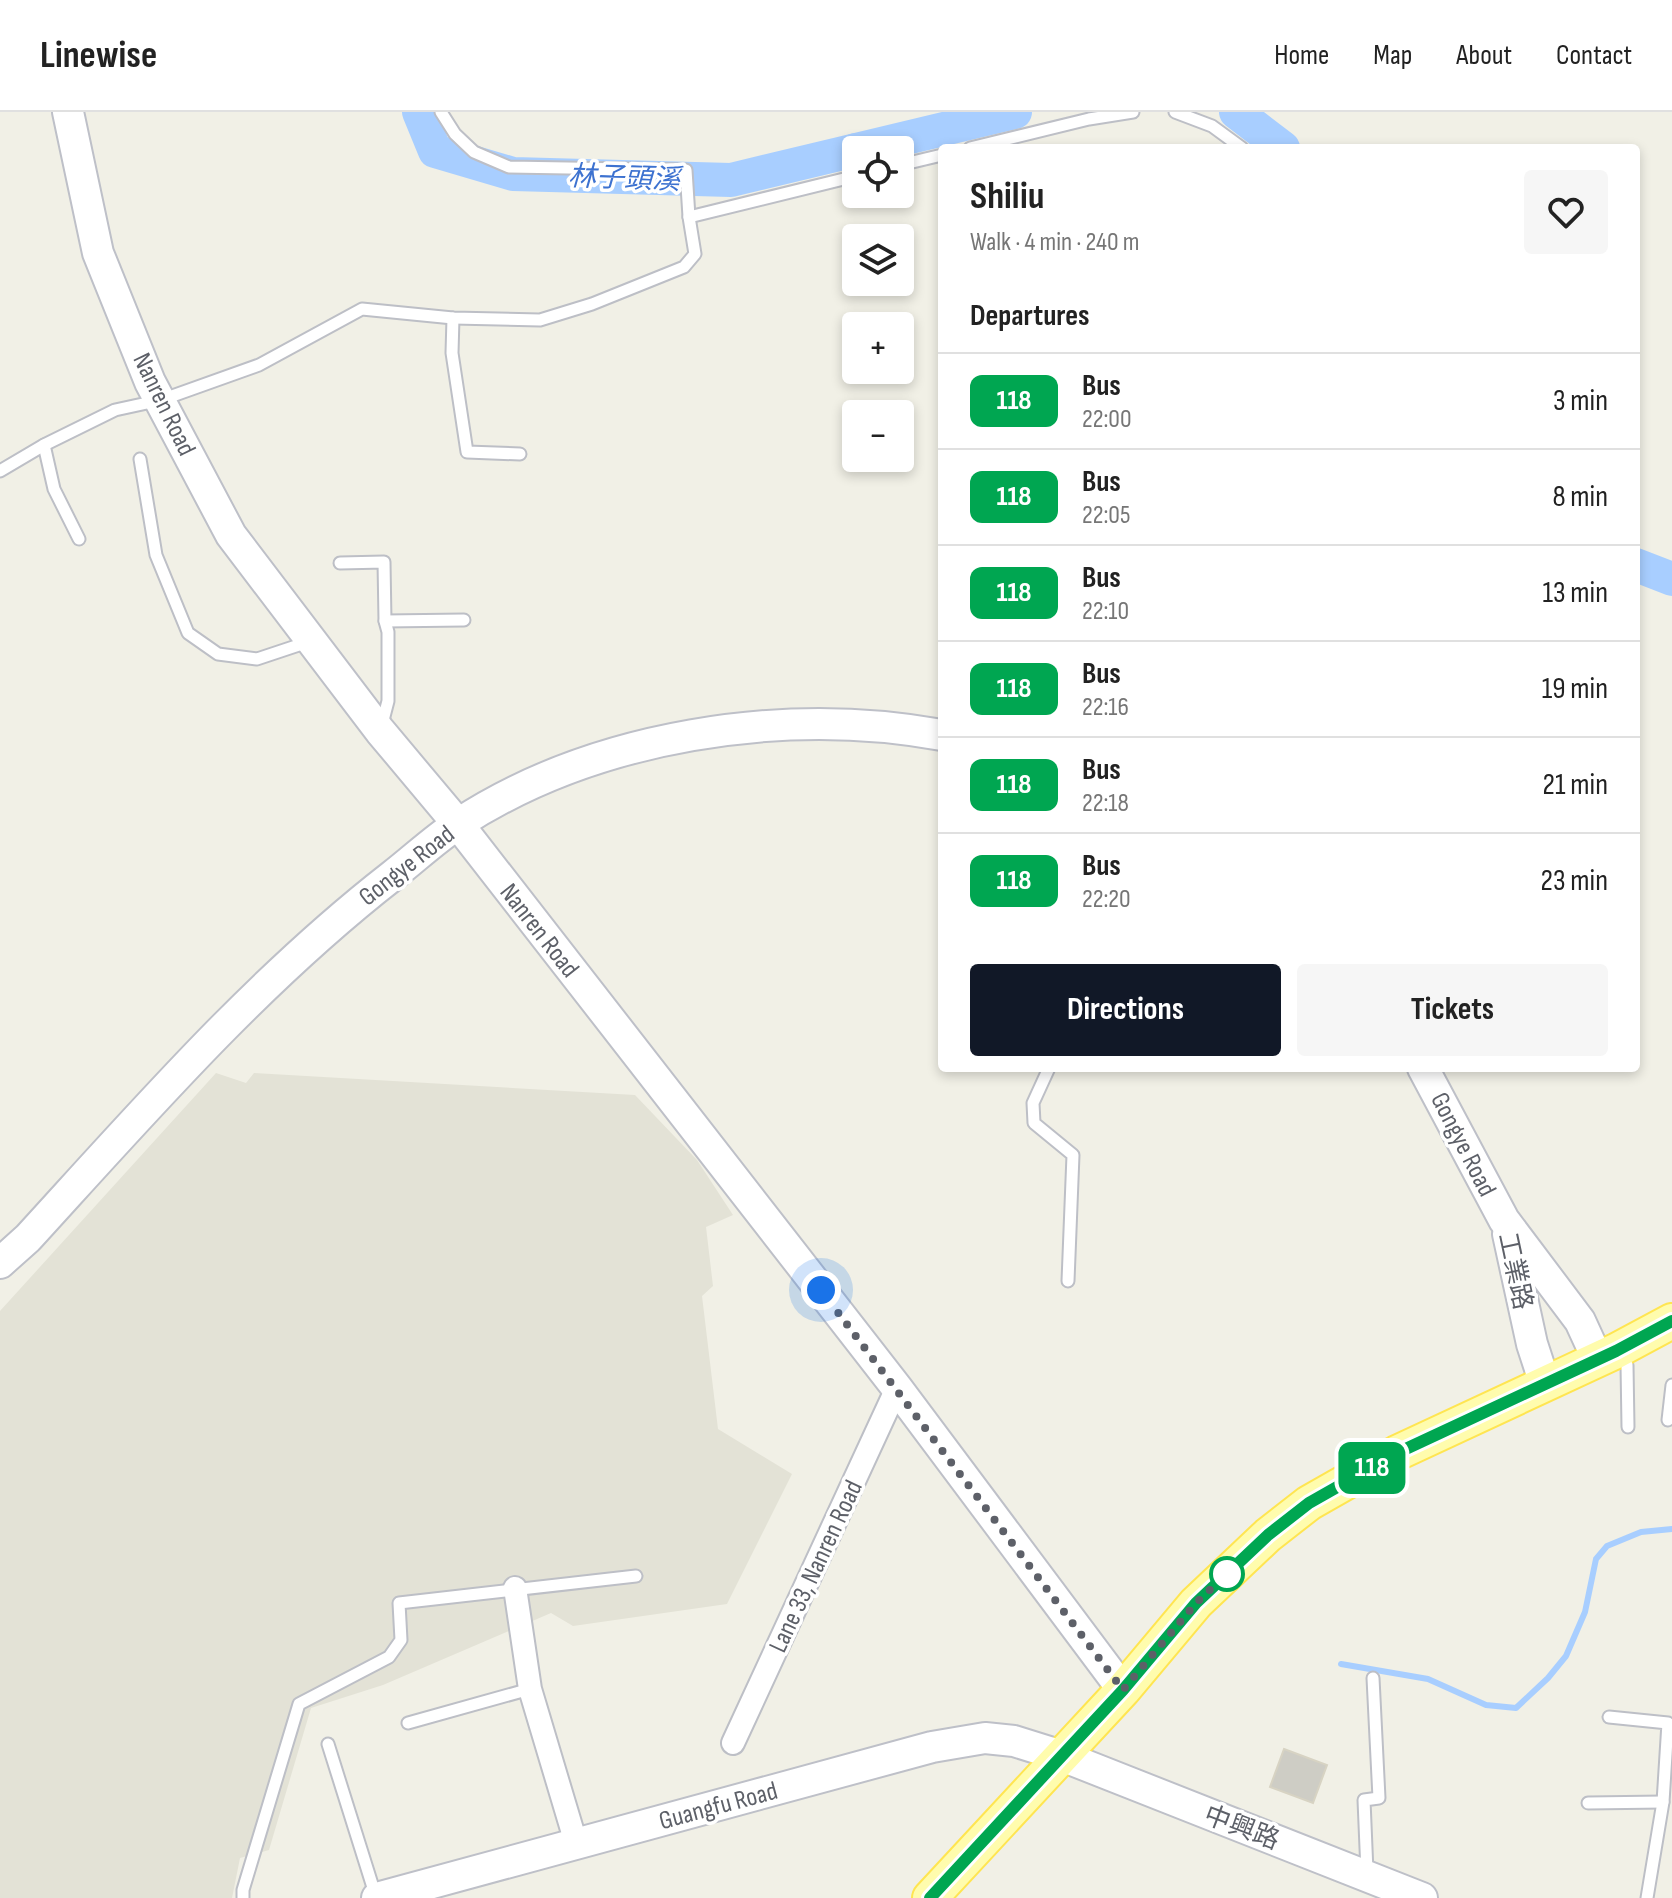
<!DOCTYPE html>
<html lang="en">
<head>
<meta charset="utf-8">
<style>
  :root { --surface:#fff; --page:#f6f6f6; --text:#222; --muted:#767676; --line:#e0e0e0; --accent:#111827 }
  body { margin:0; font-family:"Sofia Sans Condensed","Noto Sans TC",sans-serif; background:var(--page); color:var(--text); height:100vh; display:flex; flex-direction:column; font-size:30px; white-space:nowrap }
  * { box-sizing:border-box; margin:0 }
  p { font-size:26px; color:var(--muted) }
  .icon { flex:none; width:44px; height:44px; fill:none; stroke:currentColor; stroke-width:2; stroke-linecap:round; stroke-linejoin:round }
  .map { position:relative; flex:1; overflow:hidden }
  .side { position:absolute; left:938px; top:32px; width:702px; height:928px; display:flex; flex-direction:column; background:var(--surface); border-radius:8px; box-shadow:0 4px 12px #0003 }
  .side>* { flex:none }
  .badge { padding:0 16px; border-radius:12px; font-size:28px; line-height:52px }
  .buttons { position:absolute; left:842px; top:24px; display:grid; gap:16px }
  .buttons a { display:grid; place-items:center; width:72px; height:72px; border-radius:8px; background:var(--surface); box-shadow:0 4px 12px #0003; font-size:40px }
  .you { position:absolute; width:40px; height:40px; margin:-20px; border:6px solid #fff; border-radius:50%; background:#1a73e8; box-shadow:0 0 0 12px #1a73e833 }
  .map>.badge { position:absolute; translate:-50% -50%; box-shadow:0 0 0 4px #fff }
  h2 { padding:0 32px; font-size:30px; line-height:72px }
  .round { display:grid; place-items:center; flex:none; width:84px; height:84px; border-radius:8px; background:var(--page) }
  .headline { display:flex; align-items:center; justify-content:space-between; height:136px; padding:0 32px }
  h1 { font-size:38px; font-weight:700; line-height:60px }
  .cta { display:flex; gap:16px; margin-top:auto; padding:16px 32px }
  .cta a { flex:1; height:92px; border-radius:8px; background:var(--accent); color:#fff; font-size:32px; font-weight:700; line-height:92px; text-align:center }
  .cta a+a { background:var(--page); color:var(--text) }
  ul { padding:0; list-style:none }
  li { display:flex; align-items:center; gap:24px; height:96px; padding:0 32px; border-top:2px solid var(--line) }
  li div { flex:1 }
  li b { display:block; font-size:30px }
  li em { font-style:normal }
  li .badge { min-width:88px; font-weight:700; text-align:center }
  header { display:flex; align-items:center; gap:48px; box-sizing:border-box; height:112px; padding:0 40px; background:var(--surface); border-bottom:2px solid var(--line) }
  header strong { font-size:38px }
  nav { display:flex; gap:44px; margin-inline-start:auto; font-size:28px }
  .map>svg:first-child { display:block }
  .education { fill:#e3e2d6 }
  .lines { fill:none; stroke-linecap:round; stroke-linejoin:round }
  .stream { stroke:#a8ceff; stroke-width:6 }
  .river { stroke:#a8ceff; stroke-width:34 }
  .building { fill:#cecdc5; stroke:#d7d3c3; stroke-width:2 }
  .lane-casing { stroke:#bdbfc6; stroke-width:15 }
  .street-casing { stroke:#bdbfc6; stroke-width:26 }
  .secondary-casing { stroke:#bec0c8; stroke-width:34 }
  .primary-casing { stroke:#ffe551; stroke-width:38 }
  .lane { stroke:#fff; stroke-width:11 }
  .street { stroke:#fff; stroke-width:22 }
  .secondary { stroke:#fff; stroke-width:30 }
  .primary { stroke:#fffcad; stroke-width:34 }
  .line-casing { stroke:#fff; stroke-width:18 }
  .line { stroke:#00a651; stroke-width:12 }
  .walk { stroke:#5d6068; stroke-width:8; stroke-dasharray:0 14.4 }
  .stop-dot { fill:#fff; stroke:#00a651; stroke-width:4 }
  .labels { text-anchor:middle; stroke-width:7; stroke-linejoin:round; paint-order:stroke }
  .street-label { font-size:26px; fill:#5d6068; stroke:#fff }
  .water-label { font-size:28px; font-style:italic; fill:#3d72d0; stroke:#fff }
</style>
</head>
<body>
<header>
<strong>Linewise</strong>
<nav><a>Home</a><a>Map</a><a>About</a><a>Contact</a></nav>
</header>
<div class="map">
<svg width="1672" height="1786" viewBox="0 0 1672 1786">
  <rect width="100%" height="100%" fill="#f1f0e6"/>
  <polygon class="education" points="216,961 246,971 254,961 635,983 697,1048 733,1103 706,1115 713,1174 702,1184 718,1317 792,1362 727,1492 573,1514 551,1501 383,1573 311,1596 269,1738 240,1746 232,1786 0,1786 0,1199"/>
  <g class="lines">
    <polyline class="stream" points="1341,1552 1428,1567 1486,1593 1516,1596 1548,1566 1566,1544 1585,1500 1596,1447 1607,1434 1641,1420 1672,1417"/>
    <g class="river">
      <polyline points="419,0 435,39 513,62 731,68 856,38"/>
      <polyline points="1236,0 1283,36"/>
      <polyline points="856,38 1015,0"/>
      <polyline points="1636,453 1672,467"/>
    </g>
  </g>
  <polygon class="building" points="1284,1637 1327,1653 1313,1691 1270,1675"/>
  <g class="lines">
    <g class="lane-casing">
      <g id="lane">
        <polyline points="1175,0 1212,14 1242,36"/>
        <polyline points="970,36 1089,7 1133,0"/>
        <polyline points="900,53 942,43"/>
        <polyline points="689,105 856,64"/>
        <polyline points="453,206 452,241 467,340 520,342"/>
        <polyline points="44,333 54,377 79,427"/>
        <polyline points="140,347 156,443 188,521 218,542 257,547 311,529"/>
        <polyline points="0,359 44,333 115,298 161,288 259,253 362,197 453,206 540,208 592,192 684,155 695,142 689,105 686,58 509,55 474,40 455,22 441,0"/>
        <polyline points="340,451 384,450 385,509 388,520 388,589 382,612"/>
        <polyline points="385,509 464,508"/>
        <polyline points="1049,956 1033,991 1034,1011 1073,1043 1068,1169"/>
        <polyline points="1619,1243 1627,1253 1628,1315"/>
        <polyline points="1668,1308 1672,1273"/>
        <polyline points="1609,1605 1668,1611 1663,1690 1647,1786"/>
        <polyline points="408,1611 530,1577"/>
        <polyline points="328,1632 376,1785"/>
        <polyline points="1588,1691 1663,1690"/>
        <polyline points="1367,1760 1364,1688 1379,1686 1373,1566"/>
        <polyline points="243,1786 243,1778 299,1592 389,1545 401,1528 399,1491 636,1464"/>
      </g>
    </g>
    <g class="street-casing">
      <g id="street">
        <polyline points="515,1476 530,1577 576,1731"/>
        <polyline points="733,1631 897,1276"/>
      </g>
    </g>
    <g class="secondary-casing">
      <g id="secondary">
        <polyline points="68,0 98,141 150,270 231,423 380,619 458,712 897,1276 1123,1578"/>
        <polyline points="1423,956 1504,1108 1580,1209 1597,1246"/>
        <polyline points="1508,1122 1532,1232 1545,1272"/>
        <path d="M 0,1151 L 28,1126 C 144,999 256,870 392,764 C 414,747 435,727 458,712 C 594,623 784,594 942,623"/>
        <polyline points="377,1786 932,1635 985,1626 1014,1629 1062,1644 1422,1786"/>
      </g>
    </g>
    <g class="primary-casing">
      <polyline id="primary" points="930,1786 1123,1578 1196,1491 1268,1423 1309,1391 1397,1341 1616,1239 1672,1209"/>
    </g>
    <use href="#lane" class="lane"/>
    <use href="#street" class="street"/>
    <use href="#secondary" class="secondary"/>
    <use href="#primary" class="primary"/>
  </g>
  <g class="lines">
    <g class="line-casing">
      <polyline id="line" points="930,1786 1123,1578 1196,1491 1268,1423 1309,1391 1397,1341 1616,1239 1672,1209"/>
    </g>
    <use href="#line" class="line"/>
    <polyline class="walk" points="821,1178 1123,1578 1196,1491 1232,1457 1227,1462"/>
  </g>
  <circle class="stop-dot" cx="1227" cy="1462" r="16"/>
  <g class="labels">
    <g class="street-label">
      <text transform="translate(165 292) rotate(64)" y="9">Nanren Road</text>
      <text transform="translate(406 753) rotate(-38)" y="9">Gongye Road</text>
      <text transform="translate(540 818) rotate(52)" y="9">Nanren Road</text>
      <text transform="translate(1464 1032) rotate(63)" y="9">Gongye Road</text>
      <text transform="translate(1516 1159) rotate(78)" y="9">工業路</text>
      <text transform="translate(815 1454) rotate(-65)" y="9">Lane 33, Nanren Road</text>
      <text transform="translate(718 1693) rotate(-15)" y="9">Guangfu Road</text>
      <text transform="translate(1242 1715) rotate(21)" y="9">中興路</text>
    </g>
    <g class="water-label">
      <text transform="translate(624 65) rotate(2)" y="10">林子頭溪</text>
    </g>
  </g>
</svg>
<div class="buttons">
<a><svg class="icon" aria-label="locate" viewBox="0 0 24 24"><circle cx="12" cy="12" r="6"/><path d="M12 2v4M12 18v4M2 12h4M18 12h4"/></svg></a>
<a><svg class="icon" aria-label="layers" viewBox="0 0 24 24"><path d="M12 4l9 5-9 5-9-5zM3 14l9 5 9-5"/></svg></a>
<a>+</a>
<a>−</a>
</div>
<div class="you" style="left:821px;top:1178px"></div>
<b class="badge" style="left:1372px;top:1356px;background:#00a651;color:#fff">118</b>
<section class="side">
<div class="headline"><div><h1>Shiliu</h1><p>Walk · 4 min · 240 m</p></div><a class="round"><svg class="icon" aria-label="heart" viewBox="0 0 24 24"><path d="M12 20l-8-8c-3-5 5-10 8-4 3-6 11-1 8 4z"/></svg></a></div>
<h2>Departures</h2>
<ul>
<li><span class="badge" style="background:#00a651;color:#fff">118</span><div><b>Bus</b><p>22:00</p></div><em>3 min</em></li>
<li><span class="badge" style="background:#00a651;color:#fff">118</span><div><b>Bus</b><p>22:05</p></div><em>8 min</em></li>
<li><span class="badge" style="background:#00a651;color:#fff">118</span><div><b>Bus</b><p>22:10</p></div><em>13 min</em></li>
<li><span class="badge" style="background:#00a651;color:#fff">118</span><div><b>Bus</b><p>22:16</p></div><em>19 min</em></li>
<li><span class="badge" style="background:#00a651;color:#fff">118</span><div><b>Bus</b><p>22:18</p></div><em>21 min</em></li>
<li><span class="badge" style="background:#00a651;color:#fff">118</span><div><b>Bus</b><p>22:20</p></div><em>23 min</em></li>
</ul>
<div class="cta"><a>Directions</a><a>Tickets</a></div>
</section>
</div>
</body>
</html>
